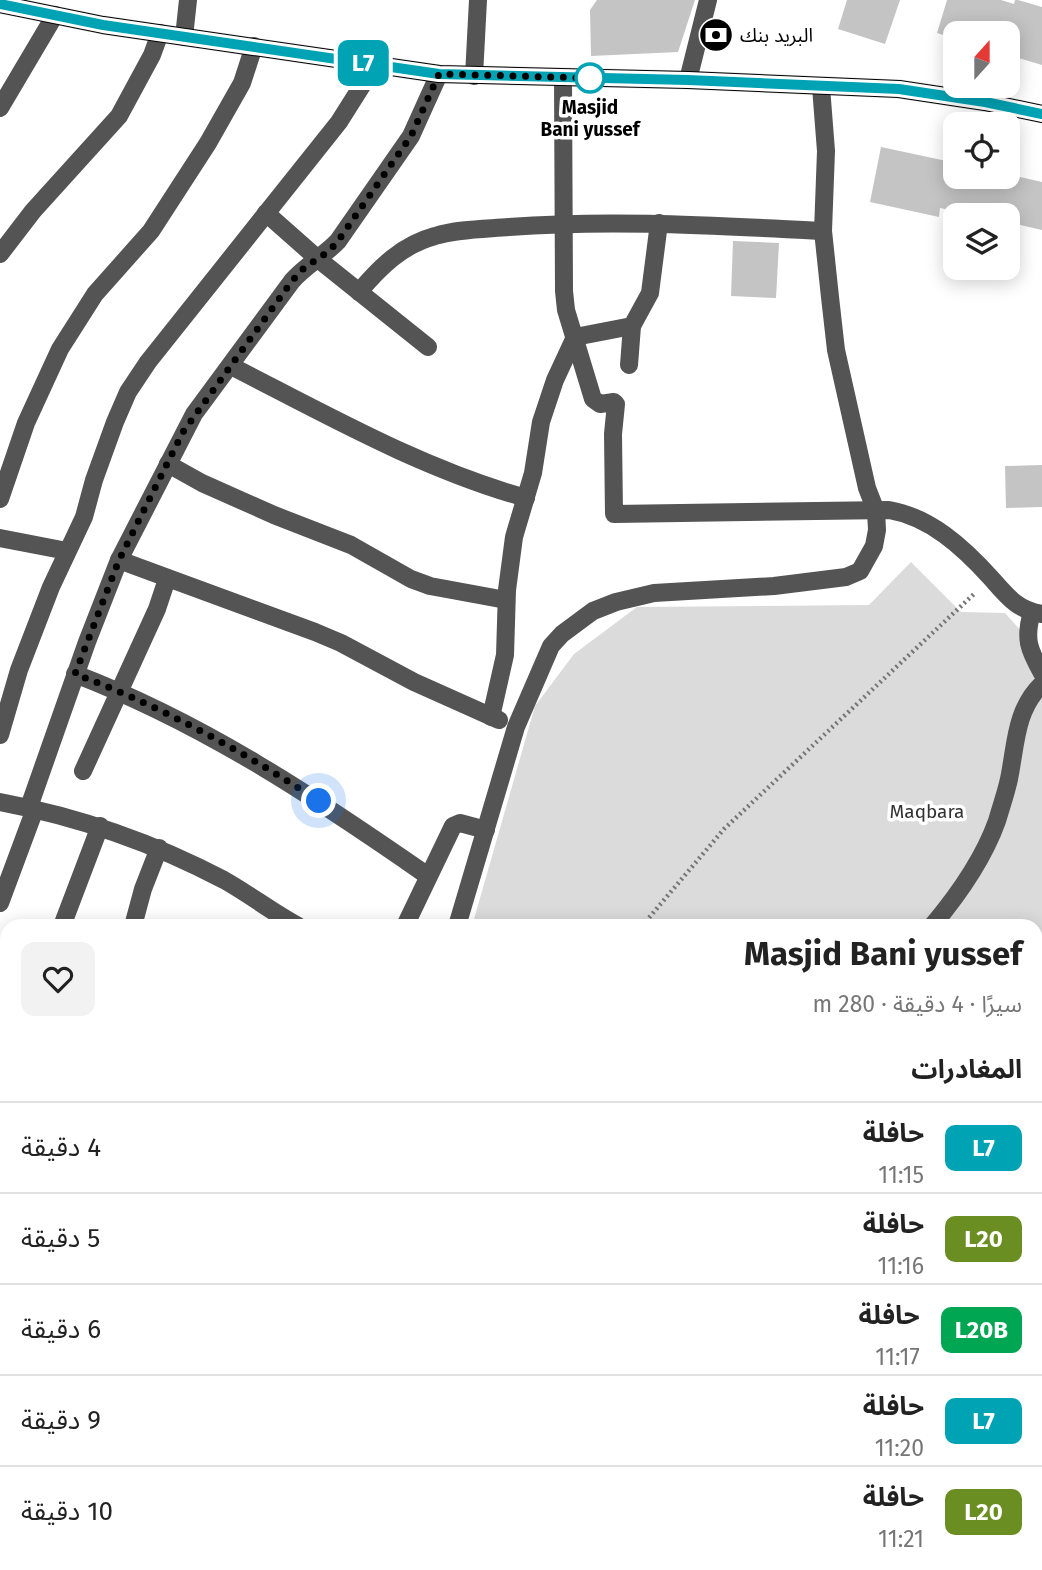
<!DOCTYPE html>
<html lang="ar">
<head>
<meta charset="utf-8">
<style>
  :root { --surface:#fff; --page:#f2f2f2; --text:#222; --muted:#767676; --line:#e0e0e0 }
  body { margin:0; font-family:"Fira Sans","Noto Sans Arabic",sans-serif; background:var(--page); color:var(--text); direction:rtl; height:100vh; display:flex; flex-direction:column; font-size:26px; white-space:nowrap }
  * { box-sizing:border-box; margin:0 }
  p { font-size:23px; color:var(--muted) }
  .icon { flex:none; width:38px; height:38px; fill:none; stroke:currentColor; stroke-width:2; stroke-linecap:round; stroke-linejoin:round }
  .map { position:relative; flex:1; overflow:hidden; direction:ltr }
  .panel { position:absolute; left:0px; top:919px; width:1043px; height:653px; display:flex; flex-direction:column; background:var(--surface); border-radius:21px 21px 0 0; box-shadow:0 4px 18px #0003; direction:rtl }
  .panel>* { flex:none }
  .badge { padding:0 14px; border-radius:10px; font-size:24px; line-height:46px }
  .needle { width:46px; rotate:21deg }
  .buttons { position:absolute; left:943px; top:21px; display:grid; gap:14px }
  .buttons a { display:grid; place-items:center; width:77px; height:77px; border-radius:14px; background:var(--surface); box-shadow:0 4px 18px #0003; font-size:35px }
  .you { position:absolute; width:35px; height:35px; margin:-18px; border:5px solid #fff; border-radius:50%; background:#1a73e8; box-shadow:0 0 0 10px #1a73e833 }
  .map>.badge { position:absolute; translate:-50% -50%; box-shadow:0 0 0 4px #fff }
  h2 { padding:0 21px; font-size:26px; line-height:63px }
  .round { display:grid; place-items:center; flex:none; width:74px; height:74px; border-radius:14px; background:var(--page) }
  .head { display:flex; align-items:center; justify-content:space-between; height:119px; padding:0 21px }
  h1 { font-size:33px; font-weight:700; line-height:52px }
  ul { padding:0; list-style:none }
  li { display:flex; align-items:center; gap:21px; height:91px; padding:0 21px; border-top:2px solid var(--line) }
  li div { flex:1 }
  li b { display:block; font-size:26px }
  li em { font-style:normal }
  li .badge { min-width:77px; font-weight:700; text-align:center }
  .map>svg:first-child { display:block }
  .green { fill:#dbdbdb }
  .building { fill:#c4c4c4 }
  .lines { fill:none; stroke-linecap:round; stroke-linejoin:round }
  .major-casing { stroke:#dbdbdb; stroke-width:19 }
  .path { stroke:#767676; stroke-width:4.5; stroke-dasharray:2 3.5; stroke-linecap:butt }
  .minor { stroke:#545454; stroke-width:18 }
  .major { stroke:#000; stroke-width:18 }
  .line-casing { stroke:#fff; stroke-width:16 }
  .line { stroke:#00a3b4; stroke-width:10 }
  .walk { stroke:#000; stroke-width:7; stroke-dasharray:0 12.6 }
  .stop-dot { fill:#fff; stroke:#00a3b4; stroke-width:3.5 }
  .labels { text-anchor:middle; stroke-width:7; stroke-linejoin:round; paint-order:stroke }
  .poi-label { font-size:19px; fill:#000; stroke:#fff; text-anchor:start }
  .stop-label { font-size:19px; font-weight:bold; fill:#000; stroke:#fff }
  .park-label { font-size:19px; fill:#323232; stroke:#fff }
</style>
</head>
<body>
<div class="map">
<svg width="1042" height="1570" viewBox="0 0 1042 1570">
  <rect width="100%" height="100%" fill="#fff"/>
  <g class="green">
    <polygon points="911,562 961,612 1005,613 1042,654 1042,1426 1036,1429 1036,926 472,926 535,706 574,654 637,607 869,605"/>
    <polygon points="666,1564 671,1570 407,1570 403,1565"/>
  </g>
  <g class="building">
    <polygon points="597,0 695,0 678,52 591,56 590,10"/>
    <polygon points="847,0 900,0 885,44 838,29"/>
    <polygon points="947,0 1001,0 1014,4 1015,0 1018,0 1042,7 1042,65 1008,55 1008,33 956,33 956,39 937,33"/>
    <polygon points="881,147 956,163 956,177 1008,177 1008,174 1042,182 1042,230 1008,222 1008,215 975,215 940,208 939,217 870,202"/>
    <polygon points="733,241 779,243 776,298 731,296"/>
    <polygon points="1042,465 1042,507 1006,508 1005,466"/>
  </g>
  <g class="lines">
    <g class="major-casing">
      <polyline id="major" points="0,4 103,25 439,74 688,80 899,89 985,102 1042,114"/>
    </g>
    <polyline class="path" points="642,926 724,829 975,593"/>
    <g class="minor">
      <polyline points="184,37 188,0"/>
      <polyline points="474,76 478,0"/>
      <path d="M 563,78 L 564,291 L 566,310 L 593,399 L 600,404 L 614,402 L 616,404 L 613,434 L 614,514 L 889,510 C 930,517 963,547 991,578 C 1007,596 1017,610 1042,614"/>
      <polyline points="688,80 708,0"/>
      <polyline points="0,108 55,15"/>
      <polyline points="266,213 318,259 428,347"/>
      <polyline points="0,254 33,211 119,116 152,55 160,33"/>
      <path d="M 359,292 C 380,267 402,245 435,236 C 458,229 485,229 509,227 C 614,219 719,226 823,231"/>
      <polyline points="629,365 632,326 650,293 659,223"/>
      <path d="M 231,366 C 327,415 422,469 526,498"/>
      <polyline points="168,464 202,483 274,515 351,545 411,579 430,586 506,600"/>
      <polyline points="0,499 26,423 60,349 95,294 151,231 208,143 242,83 254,46"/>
      <polyline points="0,538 67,551"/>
      <polyline points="119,560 315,632 341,643 414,682 499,720"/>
      <path d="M 1032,612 C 1024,639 1029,650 1042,673"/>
      <path d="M 75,674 C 203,723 316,798 428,876"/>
      <polyline points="491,717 505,655 507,590 514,537 533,473 541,422 555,380 575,337 632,326"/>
      <polyline points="0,735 19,670 51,587 84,517 94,480 115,422 128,392 148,362 339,122 375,65"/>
      <polyline points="83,771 157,609 167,579"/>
      <path d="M 0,802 C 80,817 152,842 224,880 C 249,894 272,912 298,926"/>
      <path d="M 29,807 L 87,642 L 119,560 L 194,414 L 292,281 C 306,265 324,256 338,241 L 411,136 L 439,74"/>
      <polyline points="0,903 35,809"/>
      <polyline points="62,926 100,826"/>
      <polyline points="133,926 143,889 159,848"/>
      <polyline points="405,926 453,826 460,823 486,830"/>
      <polyline points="457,926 516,727 551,646 562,634 593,611 616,602 654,593 774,586 846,577 860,571 874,546 877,530 876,511 867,488 836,350 830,297 823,231 826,151 821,87"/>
      <path d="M 932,926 C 959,894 983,860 997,821 C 1001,807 1006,793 1009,779 C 1016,745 1015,710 1042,684"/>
      <polyline points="0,1071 7,1055"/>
      <polyline points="0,1222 7,1205"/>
      <polyline points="0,1402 7,1403"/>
      <polyline points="125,1564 171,1570"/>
      <polyline points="50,1570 89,1564"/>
      <polyline points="210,1570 212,1564"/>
      <polyline points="300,1570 311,1564"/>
    </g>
    <use href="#major" class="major"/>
  </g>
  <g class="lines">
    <g class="line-casing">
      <polyline id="line" points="0,4 103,25 439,74 688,80 899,89 985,102 1042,114"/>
    </g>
    <use href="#line" class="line"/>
    <path class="walk" d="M 319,801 C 242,751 161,706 75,674 L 119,560 L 183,432 L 292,281 L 304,268 L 329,251 L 338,241 L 411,136 L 439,74 L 590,78"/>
  </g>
  <defs>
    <g id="bank-disc" transform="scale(1.75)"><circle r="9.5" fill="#000" stroke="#fff"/><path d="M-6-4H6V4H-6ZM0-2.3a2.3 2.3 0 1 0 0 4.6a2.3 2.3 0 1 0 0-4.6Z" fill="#fff"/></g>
  </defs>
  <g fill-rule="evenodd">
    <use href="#bank-disc" x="716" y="35"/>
  </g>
  <circle class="stop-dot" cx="590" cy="78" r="14"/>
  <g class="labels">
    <g class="poi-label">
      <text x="740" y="42">البريد بنك</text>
    </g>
    <g class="stop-label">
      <text x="590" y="114">Masjid<tspan x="590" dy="22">Bani yussef</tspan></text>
    </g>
    <g class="park-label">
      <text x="927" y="818">Maqbara</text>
    </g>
  </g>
</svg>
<div class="buttons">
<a><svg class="needle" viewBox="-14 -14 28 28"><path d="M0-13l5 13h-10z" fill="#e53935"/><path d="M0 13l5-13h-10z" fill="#767676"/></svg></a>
<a><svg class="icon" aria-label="locate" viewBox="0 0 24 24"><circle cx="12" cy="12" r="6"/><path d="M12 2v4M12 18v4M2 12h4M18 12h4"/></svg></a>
<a><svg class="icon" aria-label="layers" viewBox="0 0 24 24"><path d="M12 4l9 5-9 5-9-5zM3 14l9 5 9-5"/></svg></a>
</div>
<div class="you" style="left:319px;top:801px"></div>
<b class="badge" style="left:363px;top:63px;background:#00a3b4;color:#fff">L7</b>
<section class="panel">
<div class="head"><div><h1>Masjid Bani yussef</h1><p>سيرًا · 4 دقيقة · 280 m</p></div><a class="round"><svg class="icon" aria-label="heart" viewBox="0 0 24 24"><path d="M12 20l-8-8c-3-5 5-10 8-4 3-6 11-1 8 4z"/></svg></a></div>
<h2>المغادرات</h2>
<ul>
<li><span class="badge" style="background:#00a3b4;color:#fff">L7</span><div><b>حافلة</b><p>11:15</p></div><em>4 دقيقة</em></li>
<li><span class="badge" style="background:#6b8e23;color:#fff">L20</span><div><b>حافلة</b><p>11:16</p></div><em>5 دقيقة</em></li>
<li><span class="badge" style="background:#00a651;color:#fff">L20B</span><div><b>حافلة</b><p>11:17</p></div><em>6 دقيقة</em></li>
<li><span class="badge" style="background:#00a3b4;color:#fff">L7</span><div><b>حافلة</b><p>11:20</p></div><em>9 دقيقة</em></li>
<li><span class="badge" style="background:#6b8e23;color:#fff">L20</span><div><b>حافلة</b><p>11:21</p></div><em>10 دقيقة</em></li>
</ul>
</section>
</div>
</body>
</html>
